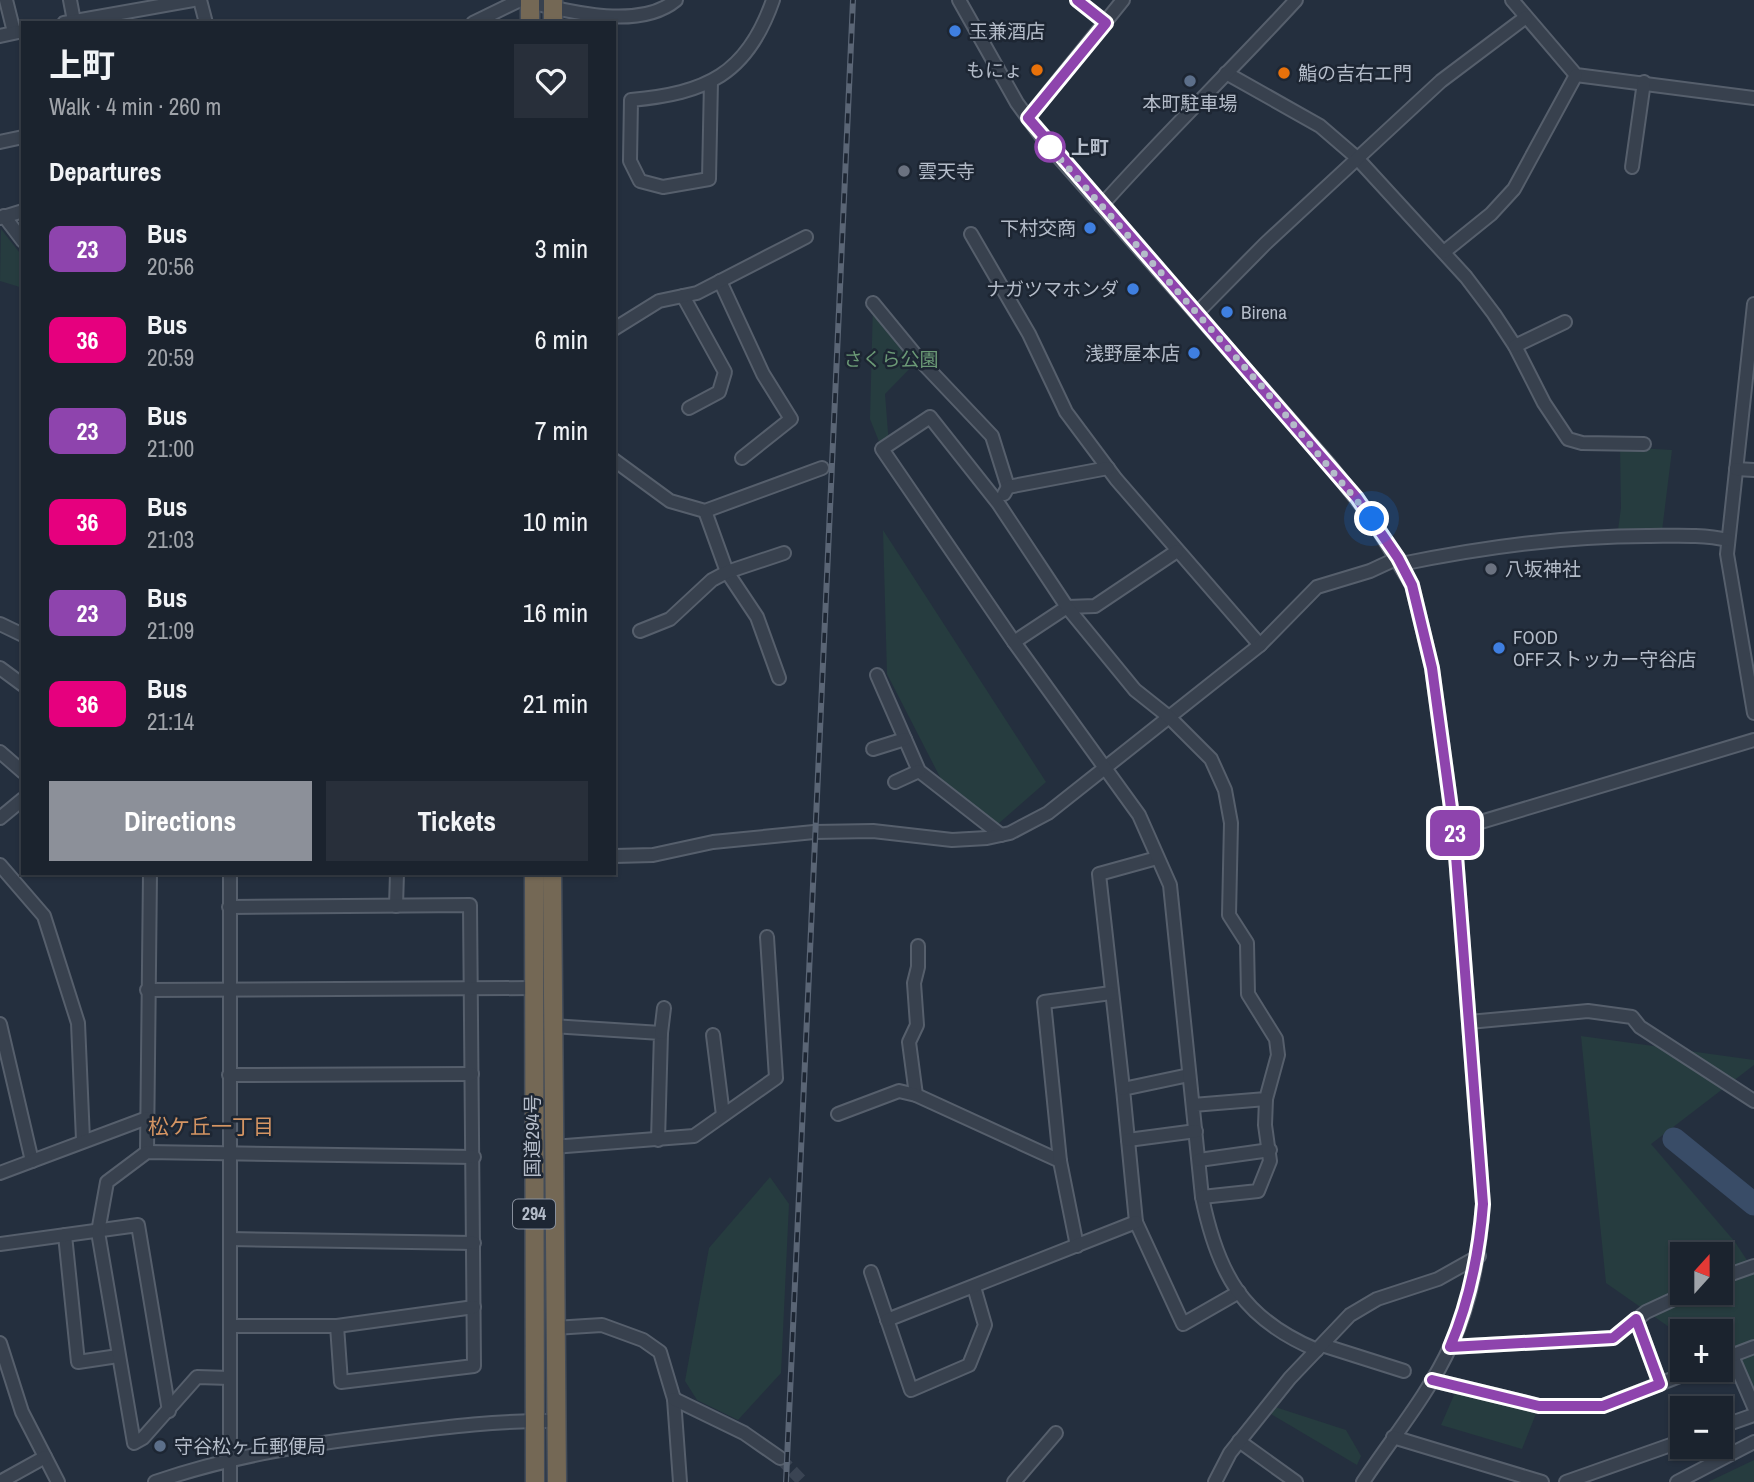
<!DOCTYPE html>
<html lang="en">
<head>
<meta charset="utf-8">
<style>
  :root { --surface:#1b232e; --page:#282f3a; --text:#f1f3f6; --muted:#a0a4aa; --line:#39404a; --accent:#8c9099 }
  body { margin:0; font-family:"Archivo Narrow","Noto Sans JP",sans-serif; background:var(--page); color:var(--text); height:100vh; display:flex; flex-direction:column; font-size:26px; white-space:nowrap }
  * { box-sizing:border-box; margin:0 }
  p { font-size:23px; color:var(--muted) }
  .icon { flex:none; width:38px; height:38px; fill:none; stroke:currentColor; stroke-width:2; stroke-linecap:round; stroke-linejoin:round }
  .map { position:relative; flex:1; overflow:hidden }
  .drawer { position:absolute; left:21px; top:21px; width:595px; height:854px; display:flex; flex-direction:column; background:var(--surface); border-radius:0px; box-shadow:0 2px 5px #0004,0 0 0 2px var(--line) }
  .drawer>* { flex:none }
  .badge { padding:0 14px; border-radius:10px; font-size:24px; line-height:46px }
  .needle { width:46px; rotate:21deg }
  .fabs { position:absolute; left:1670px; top:1242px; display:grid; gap:14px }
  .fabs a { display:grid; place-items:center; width:63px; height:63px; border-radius:0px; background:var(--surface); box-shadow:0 2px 5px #0004,0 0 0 2px var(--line); font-size:35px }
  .you { position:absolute; width:35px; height:35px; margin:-18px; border:5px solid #fff; border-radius:50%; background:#1a73e8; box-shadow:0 0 0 10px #1a73e833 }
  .map>.badge { position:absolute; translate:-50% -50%; box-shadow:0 0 0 4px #fff }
  h2 { padding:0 28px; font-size:26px; line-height:63px }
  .round { display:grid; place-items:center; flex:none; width:74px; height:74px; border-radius:0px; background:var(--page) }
  .head { display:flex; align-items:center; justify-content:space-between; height:119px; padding:0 28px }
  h1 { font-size:33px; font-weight:700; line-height:52px }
  .primary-button { display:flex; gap:14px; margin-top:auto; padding:14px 28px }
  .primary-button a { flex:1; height:80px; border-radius:0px; background:var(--accent); color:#fff; font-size:28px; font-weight:700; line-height:80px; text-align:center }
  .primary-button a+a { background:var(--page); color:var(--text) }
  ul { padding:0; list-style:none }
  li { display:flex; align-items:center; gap:21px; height:91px; padding:0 28px }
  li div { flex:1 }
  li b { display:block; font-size:26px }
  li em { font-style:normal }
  li .badge { min-width:77px; font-weight:700; text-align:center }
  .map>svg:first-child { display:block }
  .green { fill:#263c3f; fill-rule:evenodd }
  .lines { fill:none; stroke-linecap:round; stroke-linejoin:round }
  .river { stroke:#394c67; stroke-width:23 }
  .minor-tunnel { stroke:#3a4453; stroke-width:12; stroke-dasharray:12 6; stroke-linecap:butt }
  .minor-casing { stroke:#565f6c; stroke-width:16 }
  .highway-casing { stroke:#434c59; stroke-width:21 }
  .minor { stroke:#38414e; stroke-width:12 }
  .highway { stroke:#746855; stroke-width:18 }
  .rail-casing { stroke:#5a6575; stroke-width:6 }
  .rail { stroke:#1d2633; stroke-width:3.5; stroke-dasharray:10; stroke-linecap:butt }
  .line-casing { stroke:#fff; stroke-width:16 }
  .line { stroke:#8e44ad; stroke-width:10 }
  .walk { stroke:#b4bcc9; stroke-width:7; stroke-dasharray:0 12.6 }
  .shop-dot { fill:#3f7fe0; stroke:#1d2633; stroke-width:2.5 }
  .food-dot { fill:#e8710a; stroke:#1d2633; stroke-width:2.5 }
  .service-dot { fill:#5c6f8a; stroke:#1d2633; stroke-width:2.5 }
  .stop-dot { fill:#fff; stroke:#8e44ad; stroke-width:3.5 }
  .worship-dot { fill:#6b7280; stroke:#1d2633; stroke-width:2.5 }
  .labels { text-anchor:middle; stroke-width:5; stroke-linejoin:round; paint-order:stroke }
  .shield { fill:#1d2633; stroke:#878f9c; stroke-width:2 }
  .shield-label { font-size:18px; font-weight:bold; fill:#b4bcc9 }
  .poi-label { font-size:19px; fill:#b4bcc9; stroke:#1d2633; text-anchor:start }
  .stop-label { font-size:19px; font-weight:bold; fill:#b4bcc9; stroke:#1d2633; text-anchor:start }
  .park-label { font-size:19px; fill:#6b9a76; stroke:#1d2633 }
  .street-label { font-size:19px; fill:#b4bcc9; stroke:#1d2633 }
  .neighbourhood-label { font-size:21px; fill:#d59563; stroke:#1d2633 }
</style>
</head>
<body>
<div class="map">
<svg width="1754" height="1482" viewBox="0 0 1754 1482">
  <rect width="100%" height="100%" fill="#242f3e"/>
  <g class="green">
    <polygon points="1,229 23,257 23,288 0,281"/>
    <polygon points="873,303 919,359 885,394 889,445 882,449 870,419"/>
    <polygon points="1620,447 1672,450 1662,531 1618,530 1621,508"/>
    <polygon points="883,530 1046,782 998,824 942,781 887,674"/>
    <path d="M 1581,1036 L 1754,1060 L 1754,1065 L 1651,1144 L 1735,1242 L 1754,1271 L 1754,1386 L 1720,1363 L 1720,1332 L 1682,1332 L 1682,1336 L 1606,1283 ZM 1682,1255 L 1720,1255 L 1720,1293 L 1682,1293 Z"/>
    <polygon points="770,1177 789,1204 781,1373 738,1420 697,1400 685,1381 709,1248"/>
    <polygon points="1458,1386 1539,1406 1522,1449 1441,1425"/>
    <polygon points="1275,1407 1346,1430 1361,1456 1357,1465 1269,1413"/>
    <polygon points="1754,1460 1754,1482 1708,1482"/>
  </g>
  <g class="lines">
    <polyline class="river" points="1674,1139 1754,1204"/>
    <polyline class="minor-tunnel" points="780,1458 803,1482"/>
    <g class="minor-casing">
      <g id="minor">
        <polyline points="6,0 14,32"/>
        <polyline points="70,0 74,21"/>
        <polyline points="200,0 206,23"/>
        <path d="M 959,0 L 1017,103 L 1047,144 L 1328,463 L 1372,519 L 1412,585 L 1432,668 L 1454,830 L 1483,1204 C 1479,1253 1472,1300 1451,1345 C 1429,1394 1392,1438 1363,1482"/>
        <polyline points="1077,0 1106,23"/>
        <polyline points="1512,0 1576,75 1754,98"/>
        <path d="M 525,1 C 566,11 639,31 676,0"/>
        <polyline points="64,23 193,0"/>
        <polyline points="473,23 520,0"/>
        <polyline points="0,36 23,31"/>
        <polyline points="1226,73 1320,126 1356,157 1466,277 1494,314 1515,346 1544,403 1568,439 1582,443 1644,444"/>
        <path d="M 711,81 L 709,179 L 663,187 L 640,181 L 630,161 L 631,100 C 706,93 747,75 773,0"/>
        <polyline points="1028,118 1123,0"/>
        <polyline points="0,142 23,137"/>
        <polyline points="1632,167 1644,82"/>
        <path d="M 1101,206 C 1164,135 1232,70 1296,0"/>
        <polyline points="4,216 23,241"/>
        <polyline points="0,218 23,211"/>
        <polyline points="971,234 1029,334 1066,412 1116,479 1260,645"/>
        <polyline points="1444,252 1491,214 1514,189 1576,75"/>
        <polyline points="720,281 763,374 791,419 742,458"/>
        <polyline points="683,296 725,372 719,392 689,408"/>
        <polyline points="873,303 919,359 992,436 1008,487"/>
        <polyline points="1754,304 1727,554 1754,713"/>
        <polyline points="1197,313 1265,244 1441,81 1526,17"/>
        <polyline points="614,329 659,301 697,293 806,237"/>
        <polyline points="1515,346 1565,322"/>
        <polyline points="614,460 670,501 705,511 822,468"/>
        <polyline points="1736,469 1754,470"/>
        <polyline points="1004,494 1008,487 1108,468"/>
        <polyline points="705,511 727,572 757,617 779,678"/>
        <path d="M 1401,564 C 1483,547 1564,536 1647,536 C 1673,536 1702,534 1728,540"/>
        <polyline points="0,624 23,635"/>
        <polyline points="640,631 670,619 712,580 727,572 784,553"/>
        <polyline points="1014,642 1067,607 1095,606 1177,551"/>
        <polyline points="0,668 23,685"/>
        <polyline points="877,675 919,771 1001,835"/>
        <polyline points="873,749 905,739"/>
        <polyline points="0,752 23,772"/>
        <polyline points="895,782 919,771"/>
        <polyline points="0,818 23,799"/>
        <polyline points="1454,830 1754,740"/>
        <polyline points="614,856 653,855 713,842 814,832 873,831 952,840 987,838 1010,833 1048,813 1260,645 1317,587 1370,571 1398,558"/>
        <polyline points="0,865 44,916 78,1023 83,1140"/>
        <polyline points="396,906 397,873"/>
        <polyline points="229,907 470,905 474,1366 341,1382 337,1326"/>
        <polyline points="147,990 534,988"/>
        <polyline points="1469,1022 1588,1011 1632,1017 1640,1027 1754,1101"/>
        <polyline points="0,1024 32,1161"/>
        <polyline points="552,1026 661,1033 658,1140"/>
        <polyline points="661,1033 664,1008"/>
        <polyline points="713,1035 723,1115"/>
        <polyline points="229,1075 472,1074"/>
        <polyline points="1189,1075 1123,1089 1136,1222 1183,1324 1239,1292"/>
        <polyline points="1123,1089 1099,874 1157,858"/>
        <polyline points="916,1095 909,1042 917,1025 914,983 918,967 918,946"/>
        <path d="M 1193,1105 L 1266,1099 L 1278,1055 L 1276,1039 L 1248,994 L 1247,943 L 1229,915 L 1231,823 L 1225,790 L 1211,759 L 1169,717 L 1135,690 L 1067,607 L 998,503 L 930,417 L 882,449 L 1014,642 L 1139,815 L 1170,885 L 1202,1197 C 1218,1275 1243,1319 1317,1350"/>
        <polyline points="838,1114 899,1091 916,1095 1060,1161"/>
        <polyline points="1128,1140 1196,1131"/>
        <polyline points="553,1147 694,1136 776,1078 767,937"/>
        <polyline points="147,1152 150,873"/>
        <polyline points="1199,1160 1270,1150"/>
        <polyline points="0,1173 147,1118"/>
        <polyline points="1202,1197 1258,1191 1270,1161 1265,1125 1266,1099"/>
        <polyline points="65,1235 78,1362 118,1356"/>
        <polyline points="230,1239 474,1243"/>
        <polyline points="0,1244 138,1225 169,1411"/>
        <polyline points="1077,1246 1060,1161 1044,1002 1111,993"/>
        <polyline points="871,1272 911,1390 969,1365 985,1325 974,1287"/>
        <polyline points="1720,1278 1754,1266"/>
        <polyline points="1636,1319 1660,1384"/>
        <polyline points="887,1320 1136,1222"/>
        <polyline points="230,1326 337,1326 474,1307"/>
        <polyline points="554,1328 602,1325 643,1340 660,1352 674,1399 680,1482"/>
        <polyline points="0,1343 22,1412 58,1482"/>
        <polyline points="1322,1345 1404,1371"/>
        <polyline points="1450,1347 1613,1338 1646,1312 1687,1293"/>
        <polyline points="1732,1356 1754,1407"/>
        <polyline points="1720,1360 1754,1347"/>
        <polyline points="230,1378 197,1377 143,1438 134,1443 98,1232 107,1182 147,1152 474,1157"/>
        <polyline points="1432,1380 1539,1406 1603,1406 1695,1370"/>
        <polyline points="674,1399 744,1433 780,1458"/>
        <polyline points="1720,1427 1754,1415"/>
        <polyline points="1393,1437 1542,1482"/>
        <polyline points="1239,1441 1296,1482"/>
        <polyline points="0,1482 45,1457"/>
        <path d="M 155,1482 C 234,1455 308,1444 391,1434 C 446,1427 501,1420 557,1421"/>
        <polyline points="230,1482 230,873"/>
        <polyline points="1014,1482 1056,1433"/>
        <polyline points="1215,1482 1230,1453 1290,1378 1350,1315 1377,1299 1438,1279 1479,1256"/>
        <polyline points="1566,1482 1682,1441"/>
        <polyline points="1677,1482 1754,1442"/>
      </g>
    </g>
    <g class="highway-casing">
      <g id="highway">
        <polyline points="530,0 530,23"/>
        <polyline points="553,0 553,23"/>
        <polyline points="534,873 535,1482"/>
        <polyline points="552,873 557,1482"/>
      </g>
    </g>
    <use href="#minor" class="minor"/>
    <use href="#highway" class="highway"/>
    <g class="rail-casing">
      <polyline id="rail" points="786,1482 853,0"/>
    </g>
    <use href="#rail" class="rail"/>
  </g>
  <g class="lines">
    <g class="line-casing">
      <path id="line" d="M 1077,0 L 1106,23 L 1028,118 L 1357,498 L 1398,558 L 1412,585 L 1432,668 L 1454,830 L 1483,1204 C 1479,1255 1470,1300 1450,1347 L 1613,1338 L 1636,1319 L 1660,1384 L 1603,1406 L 1539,1406 L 1432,1380"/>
    </g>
    <use href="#line" class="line"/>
    <polyline class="walk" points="1050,147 1047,144 1264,389 1372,519"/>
  </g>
  <g class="shop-dot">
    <circle cx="955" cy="31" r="7"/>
    <circle cx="1090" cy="228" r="7"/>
    <circle cx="1133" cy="289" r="7"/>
    <circle cx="1227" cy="312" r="7"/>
    <circle cx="1194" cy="353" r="7"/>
    <circle cx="1499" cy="648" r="7"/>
  </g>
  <g class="food-dot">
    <circle cx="1037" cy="70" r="7"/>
    <circle cx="1284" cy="73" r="7"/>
  </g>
  <g class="service-dot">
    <circle cx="1190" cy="81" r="7"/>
    <circle cx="160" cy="1446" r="7"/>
  </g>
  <circle class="stop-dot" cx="1050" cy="147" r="14"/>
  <g class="worship-dot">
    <circle cx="904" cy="171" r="7"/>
    <circle cx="1491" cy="569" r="7"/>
  </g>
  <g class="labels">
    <rect class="shield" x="513" y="1199.5" width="42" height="29" rx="5"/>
    <g class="shield-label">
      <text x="534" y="1220">294</text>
    </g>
    <g class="poi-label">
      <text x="969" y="38">玉兼酒店</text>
      <text x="1023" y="77" text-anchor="end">もにょ</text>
      <text x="1298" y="80">鮨の吉右エ門</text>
      <text x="1190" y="110" text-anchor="middle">本町駐車場</text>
      <text x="918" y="178">雲天寺</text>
      <text x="1076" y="235" text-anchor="end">下村交商</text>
      <text x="1119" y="296" text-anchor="end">ナガツマホンダ</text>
      <text x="1241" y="319">Birena</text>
      <text x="1180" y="360" text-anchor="end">浅野屋本店</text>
      <text x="1505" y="576">八坂神社</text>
      <text x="1513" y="644">FOOD<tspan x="1513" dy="22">OFFストッカー守谷店</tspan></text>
      <text x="174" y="1453">守谷松ヶ丘郵便局</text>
    </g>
    <g class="stop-label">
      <text x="1071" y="154">上町</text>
    </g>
    <g class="park-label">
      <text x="891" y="366">さくら公園</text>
    </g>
    <g class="street-label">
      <text transform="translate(532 1136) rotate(-90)" y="7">国道294号</text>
    </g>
    <g class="neighbourhood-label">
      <text x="211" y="1134">松ケ丘一丁目</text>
    </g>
  </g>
</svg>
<div class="fabs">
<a><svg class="needle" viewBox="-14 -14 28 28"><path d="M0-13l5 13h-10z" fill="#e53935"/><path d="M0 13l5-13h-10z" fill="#a0a4aa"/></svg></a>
<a>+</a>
<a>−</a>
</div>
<div class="you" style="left:1372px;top:519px"></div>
<b class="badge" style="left:1455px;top:833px;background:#8e44ad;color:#fff">23</b>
<section class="drawer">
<div class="head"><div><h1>上町</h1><p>Walk · 4 min · 260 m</p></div><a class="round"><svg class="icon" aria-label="heart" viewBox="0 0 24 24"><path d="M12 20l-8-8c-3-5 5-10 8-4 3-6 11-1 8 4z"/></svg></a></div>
<h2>Departures</h2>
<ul>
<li><span class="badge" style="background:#8e44ad;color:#fff">23</span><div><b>Bus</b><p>20:56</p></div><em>3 min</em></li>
<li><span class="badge" style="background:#e6007e;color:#fff">36</span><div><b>Bus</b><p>20:59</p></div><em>6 min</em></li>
<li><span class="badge" style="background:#8e44ad;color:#fff">23</span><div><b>Bus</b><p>21:00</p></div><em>7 min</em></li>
<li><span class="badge" style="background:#e6007e;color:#fff">36</span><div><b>Bus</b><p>21:03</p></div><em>10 min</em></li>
<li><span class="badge" style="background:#8e44ad;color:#fff">23</span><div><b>Bus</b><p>21:09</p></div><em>16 min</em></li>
<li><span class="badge" style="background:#e6007e;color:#fff">36</span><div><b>Bus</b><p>21:14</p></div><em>21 min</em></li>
</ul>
<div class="primary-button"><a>Directions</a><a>Tickets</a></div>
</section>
</div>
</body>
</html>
